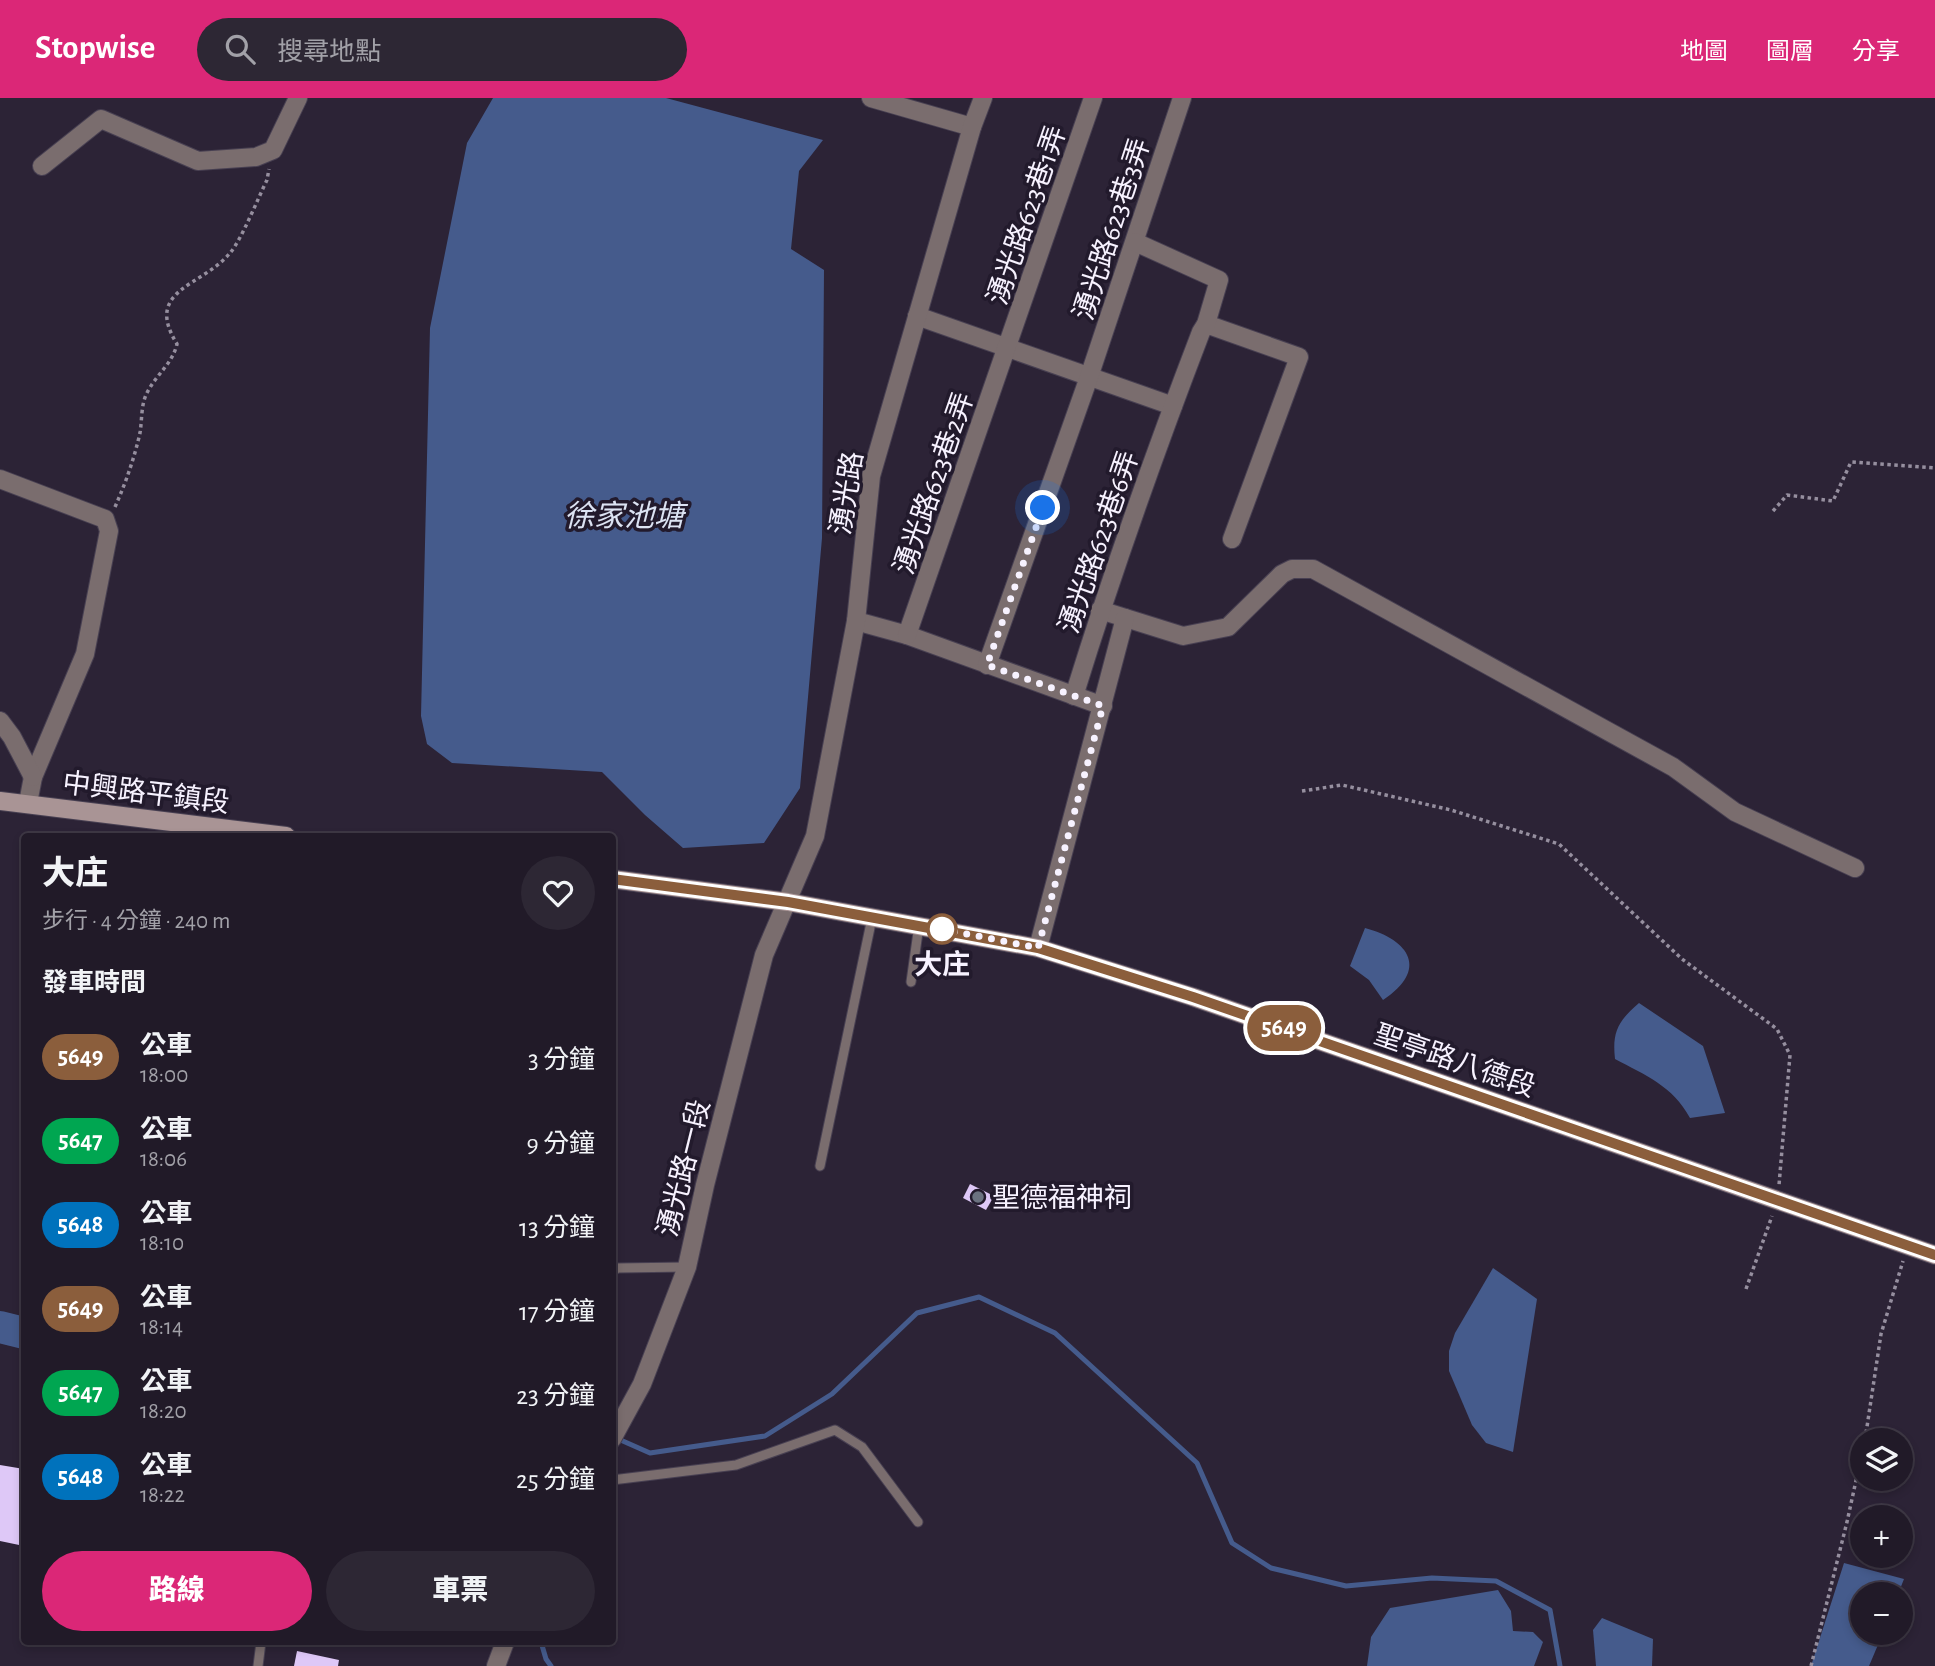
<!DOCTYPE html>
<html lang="zh-TW">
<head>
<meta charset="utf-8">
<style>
  :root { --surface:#211a28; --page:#2d2734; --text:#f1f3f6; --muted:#a2a1a8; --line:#3e3845; --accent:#db2777 }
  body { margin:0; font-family:"Alegreya Sans","Noto Sans TC",sans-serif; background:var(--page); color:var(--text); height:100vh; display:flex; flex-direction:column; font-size:26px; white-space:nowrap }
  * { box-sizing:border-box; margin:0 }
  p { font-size:23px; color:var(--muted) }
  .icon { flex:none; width:38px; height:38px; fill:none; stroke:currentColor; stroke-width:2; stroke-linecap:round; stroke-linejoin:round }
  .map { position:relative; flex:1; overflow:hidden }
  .drawer { position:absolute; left:21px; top:735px; width:595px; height:812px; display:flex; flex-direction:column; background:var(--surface); border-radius:7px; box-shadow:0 4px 10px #0003,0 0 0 2px var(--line) }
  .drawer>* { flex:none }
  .badge { padding:0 14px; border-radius:23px; font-size:24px; line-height:46px }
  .fabs { position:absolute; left:1850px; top:1330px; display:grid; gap:14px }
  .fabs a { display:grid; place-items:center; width:63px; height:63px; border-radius:50%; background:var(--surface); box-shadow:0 4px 10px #0003,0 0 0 2px var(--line); font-size:35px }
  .you { position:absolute; width:35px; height:35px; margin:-18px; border:5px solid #fff; border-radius:50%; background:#1a73e8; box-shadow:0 0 0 10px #1a73e833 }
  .map>.badge { position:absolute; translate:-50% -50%; box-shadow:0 0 0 4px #fff }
  h2 { padding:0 21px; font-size:26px; line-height:63px }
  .round { display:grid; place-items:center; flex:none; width:74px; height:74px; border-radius:37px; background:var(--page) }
  .overview { display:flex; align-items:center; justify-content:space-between; height:119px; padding:0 21px }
  h1 { font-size:33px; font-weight:800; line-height:52px }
  .button { display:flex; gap:14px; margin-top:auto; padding:14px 21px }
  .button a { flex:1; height:80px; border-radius:42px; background:var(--accent); color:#fff; font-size:28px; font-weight:800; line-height:80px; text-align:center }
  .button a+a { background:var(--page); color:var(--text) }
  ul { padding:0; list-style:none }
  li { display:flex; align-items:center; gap:21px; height:84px; padding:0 21px }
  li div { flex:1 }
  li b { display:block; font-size:26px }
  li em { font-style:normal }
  li .badge { min-width:77px; font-weight:700; text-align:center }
  header { display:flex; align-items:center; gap:42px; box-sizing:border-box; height:98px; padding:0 35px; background:var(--accent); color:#fff }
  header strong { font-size:33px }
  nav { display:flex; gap:38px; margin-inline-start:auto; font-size:24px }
  .search { width:490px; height:63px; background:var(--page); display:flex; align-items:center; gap:18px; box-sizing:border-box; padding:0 24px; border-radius:38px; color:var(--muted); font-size:26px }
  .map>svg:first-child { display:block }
  .water { fill:#455b8c }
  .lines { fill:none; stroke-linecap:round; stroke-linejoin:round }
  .stream { stroke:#455b8c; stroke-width:5 }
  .river { stroke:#455b8c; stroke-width:32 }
  .building { fill:#dec8f7 }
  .lane-casing { stroke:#484052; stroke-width:11 }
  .street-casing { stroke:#484052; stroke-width:20 }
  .secondary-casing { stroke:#484052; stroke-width:20 }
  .path { stroke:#968f9f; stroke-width:3.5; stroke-dasharray:3.5 3.5; stroke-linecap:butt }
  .lane { stroke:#7a6d6e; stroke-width:9 }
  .street { stroke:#7a6d6e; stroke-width:18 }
  .secondary { stroke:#a99495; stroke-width:18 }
  .line-casing { stroke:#fff; stroke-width:16 }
  .line { stroke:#8b5e3c; stroke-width:10 }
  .walk { stroke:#f7f2ff; stroke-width:7; stroke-dasharray:0 12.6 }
  .stop-dot { fill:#fff; stroke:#8b5e3c; stroke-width:3.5 }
  .worship-dot { fill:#6b7280; stroke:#221a2c; stroke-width:2.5 }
  .labels { text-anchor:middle; stroke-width:7; stroke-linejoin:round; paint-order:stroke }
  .street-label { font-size:28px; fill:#f7f2ff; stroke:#221a2c }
  .stop-label { font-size:28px; font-weight:bold; fill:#f7f2ff; stroke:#221a2c }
  .poi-label { font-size:28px; fill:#f7f2ff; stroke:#221a2c; text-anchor:start }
  .water-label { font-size:30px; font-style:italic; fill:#dce3f3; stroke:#221a2c }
</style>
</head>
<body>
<header>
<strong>Stopwise</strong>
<div class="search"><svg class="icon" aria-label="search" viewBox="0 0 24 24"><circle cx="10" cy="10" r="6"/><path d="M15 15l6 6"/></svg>搜尋地點</div>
<nav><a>地圖</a><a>圖層</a><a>分享</a></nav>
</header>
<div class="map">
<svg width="1935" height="1568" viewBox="0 0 1935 1568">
  <rect width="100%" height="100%" fill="#2c2336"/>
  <g class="water">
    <polygon points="493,0 666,0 823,42 799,73 791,151 824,172 822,440 800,690 764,745 683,750 645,717 602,674 452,665 427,646 421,618 430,230 467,45"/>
    <path d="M 1365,830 C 1410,842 1429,872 1383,902 L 1369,882 L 1350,868 Z"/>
    <path d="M 1639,905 L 1703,948 L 1725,1015 L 1690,1020 C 1673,988 1645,977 1615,961 C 1612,934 1618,923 1639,905 Z"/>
    <polygon points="1493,1170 1537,1201 1513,1354 1486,1345 1472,1327 1449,1273 1449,1253 1455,1235"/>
    <polygon points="1844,1465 1904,1481 1898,1496 1862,1496 1862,1535 1883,1535 1869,1568 1811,1568"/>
    <polygon points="1498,1492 1511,1513 1513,1533 1533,1534 1543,1544 1534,1568 1367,1568 1371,1539 1390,1510"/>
    <polygon points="1602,1520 1653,1541 1652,1568 1596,1568 1593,1532"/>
  </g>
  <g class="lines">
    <g class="stream">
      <polyline points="616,1340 650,1355 765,1338 832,1296 917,1215 979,1199 1055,1235 1197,1365 1232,1445 1271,1470 1346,1488 1432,1480 1496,1483 1550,1512 1560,1568"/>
      <polyline points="541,1544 546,1561 551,1568"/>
    </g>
    <polyline class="river" points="0,1229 24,1235"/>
  </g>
  <g class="building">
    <polygon points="970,1086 994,1098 986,1112 963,1100"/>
    <polygon points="0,1367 24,1371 24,1448 0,1443"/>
    <polygon points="297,1553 339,1562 338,1568 294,1568"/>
  </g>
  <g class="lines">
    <g class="lane-casing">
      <g id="lane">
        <polyline points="911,884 919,827"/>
        <polyline points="820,1068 872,820"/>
        <polyline points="612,1173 618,1170 687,1169"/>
        <polyline points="612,1382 736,1367 835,1332 862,1349 918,1424"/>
        <polyline points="258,1568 261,1544"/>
      </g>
    </g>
    <g class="street-casing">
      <g id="street">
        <polyline points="871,0 972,29"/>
        <polyline points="42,68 101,21 198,63 256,59 273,52 298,0"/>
        <polyline points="917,218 1173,308"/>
        <polyline points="1206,226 1299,259 1232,441"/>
        <polyline points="0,381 105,421 109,433 85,556 33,679 28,705"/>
        <polyline points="1100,512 1183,538 1228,529 1282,476 1292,471 1313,471 1673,669 1735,714 1855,770"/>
        <polyline points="856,523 907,537 1103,608"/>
        <polyline points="907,537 1093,0"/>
        <polyline points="987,567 1089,279 1182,0"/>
        <path d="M 1074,598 C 1112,475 1155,354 1201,234 L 1206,226 L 1219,182 L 1135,144"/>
        <polyline points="0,623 12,639 33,679"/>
        <polyline points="1038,850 1125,520"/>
        <polyline points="612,1341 642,1286 687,1169 705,1087 764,857 815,738 856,523 871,378 972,29 983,0"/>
        <polyline points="496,1568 505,1544"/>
      </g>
    </g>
    <g class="secondary-casing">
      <g id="secondary">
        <polyline points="0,703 286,738"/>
        <polyline points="612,781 788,804 1038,850 1193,899 1935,1157"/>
      </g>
    </g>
    <g class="path">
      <path d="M 115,409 C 126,384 134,361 140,335 C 142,323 141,308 146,297 C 155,277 172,267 177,246 C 143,191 202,189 230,155 C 242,141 258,100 267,82 L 269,71"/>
      <polyline points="1773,413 1787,397 1833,403 1851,364 1935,370"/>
      <polyline points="1302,693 1342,687 1451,712 1559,746 1682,861 1777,931 1790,957 1779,1087"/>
      <polyline points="1746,1191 1772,1118"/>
      <polyline points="1865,1342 1881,1236 1903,1163"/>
      <polyline points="1811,1568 1847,1424 1862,1355"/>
    </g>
    <use href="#lane" class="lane"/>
    <use href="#street" class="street"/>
    <use href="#secondary" class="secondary"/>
  </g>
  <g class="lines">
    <g class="line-casing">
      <polyline id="line" points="612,781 788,804 1038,850 1193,899 1935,1157"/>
    </g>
    <use href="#line" class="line"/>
    <polyline class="walk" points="942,831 1038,850 1103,608 987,567 1043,410"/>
  </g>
  <circle class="stop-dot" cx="942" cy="831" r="14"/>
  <circle class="worship-dot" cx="978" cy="1099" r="7"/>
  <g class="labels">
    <g class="street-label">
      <text transform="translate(1026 117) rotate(-71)" y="10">湧光路623巷1弄</text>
      <text transform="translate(1111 131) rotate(-72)" y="10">湧光路623巷3弄</text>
      <text transform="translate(933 385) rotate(-71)" y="10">湧光路623巷2弄</text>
      <text transform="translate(846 395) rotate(-81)" y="10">湧光路</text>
      <text transform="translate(1098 444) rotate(-71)" y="10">湧光路623巷6弄</text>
      <text transform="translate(146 694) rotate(7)" y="10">中興路平鎮段</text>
      <text transform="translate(1455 962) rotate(19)" y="10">聖亭路八德段</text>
      <text transform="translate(683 1070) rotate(-76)" y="10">湧光路一段</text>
    </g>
    <g class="stop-label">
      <text x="942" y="876">大庄</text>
    </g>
    <g class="poi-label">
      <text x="992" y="1109">聖德福神祠</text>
    </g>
    <g class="water-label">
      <text x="624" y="428">徐家池塘</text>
    </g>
  </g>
</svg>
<div class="fabs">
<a><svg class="icon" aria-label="layers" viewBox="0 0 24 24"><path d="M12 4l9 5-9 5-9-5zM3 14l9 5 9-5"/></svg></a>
<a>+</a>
<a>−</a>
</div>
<div class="you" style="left:1043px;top:410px"></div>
<b class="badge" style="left:1284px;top:930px;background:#8b5e3c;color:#fff">5649</b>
<section class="drawer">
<div class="overview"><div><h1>大庄</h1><p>步行 · 4 分鐘 · 240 m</p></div><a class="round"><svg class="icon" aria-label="heart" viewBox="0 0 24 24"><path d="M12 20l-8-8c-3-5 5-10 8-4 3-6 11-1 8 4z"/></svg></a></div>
<h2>發車時間</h2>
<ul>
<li><span class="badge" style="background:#8b5e3c;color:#fff">5649</span><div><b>公車</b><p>18:00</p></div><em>3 分鐘</em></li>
<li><span class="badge" style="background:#00a651;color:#fff">5647</span><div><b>公車</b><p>18:06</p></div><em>9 分鐘</em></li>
<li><span class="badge" style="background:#0072bc;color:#fff">5648</span><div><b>公車</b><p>18:10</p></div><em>13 分鐘</em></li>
<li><span class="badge" style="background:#8b5e3c;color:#fff">5649</span><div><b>公車</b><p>18:14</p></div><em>17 分鐘</em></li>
<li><span class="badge" style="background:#00a651;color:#fff">5647</span><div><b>公車</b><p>18:20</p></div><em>23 分鐘</em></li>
<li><span class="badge" style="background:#0072bc;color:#fff">5648</span><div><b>公車</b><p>18:22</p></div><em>25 分鐘</em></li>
</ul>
<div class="button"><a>路線</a><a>車票</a></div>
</section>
</div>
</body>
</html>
